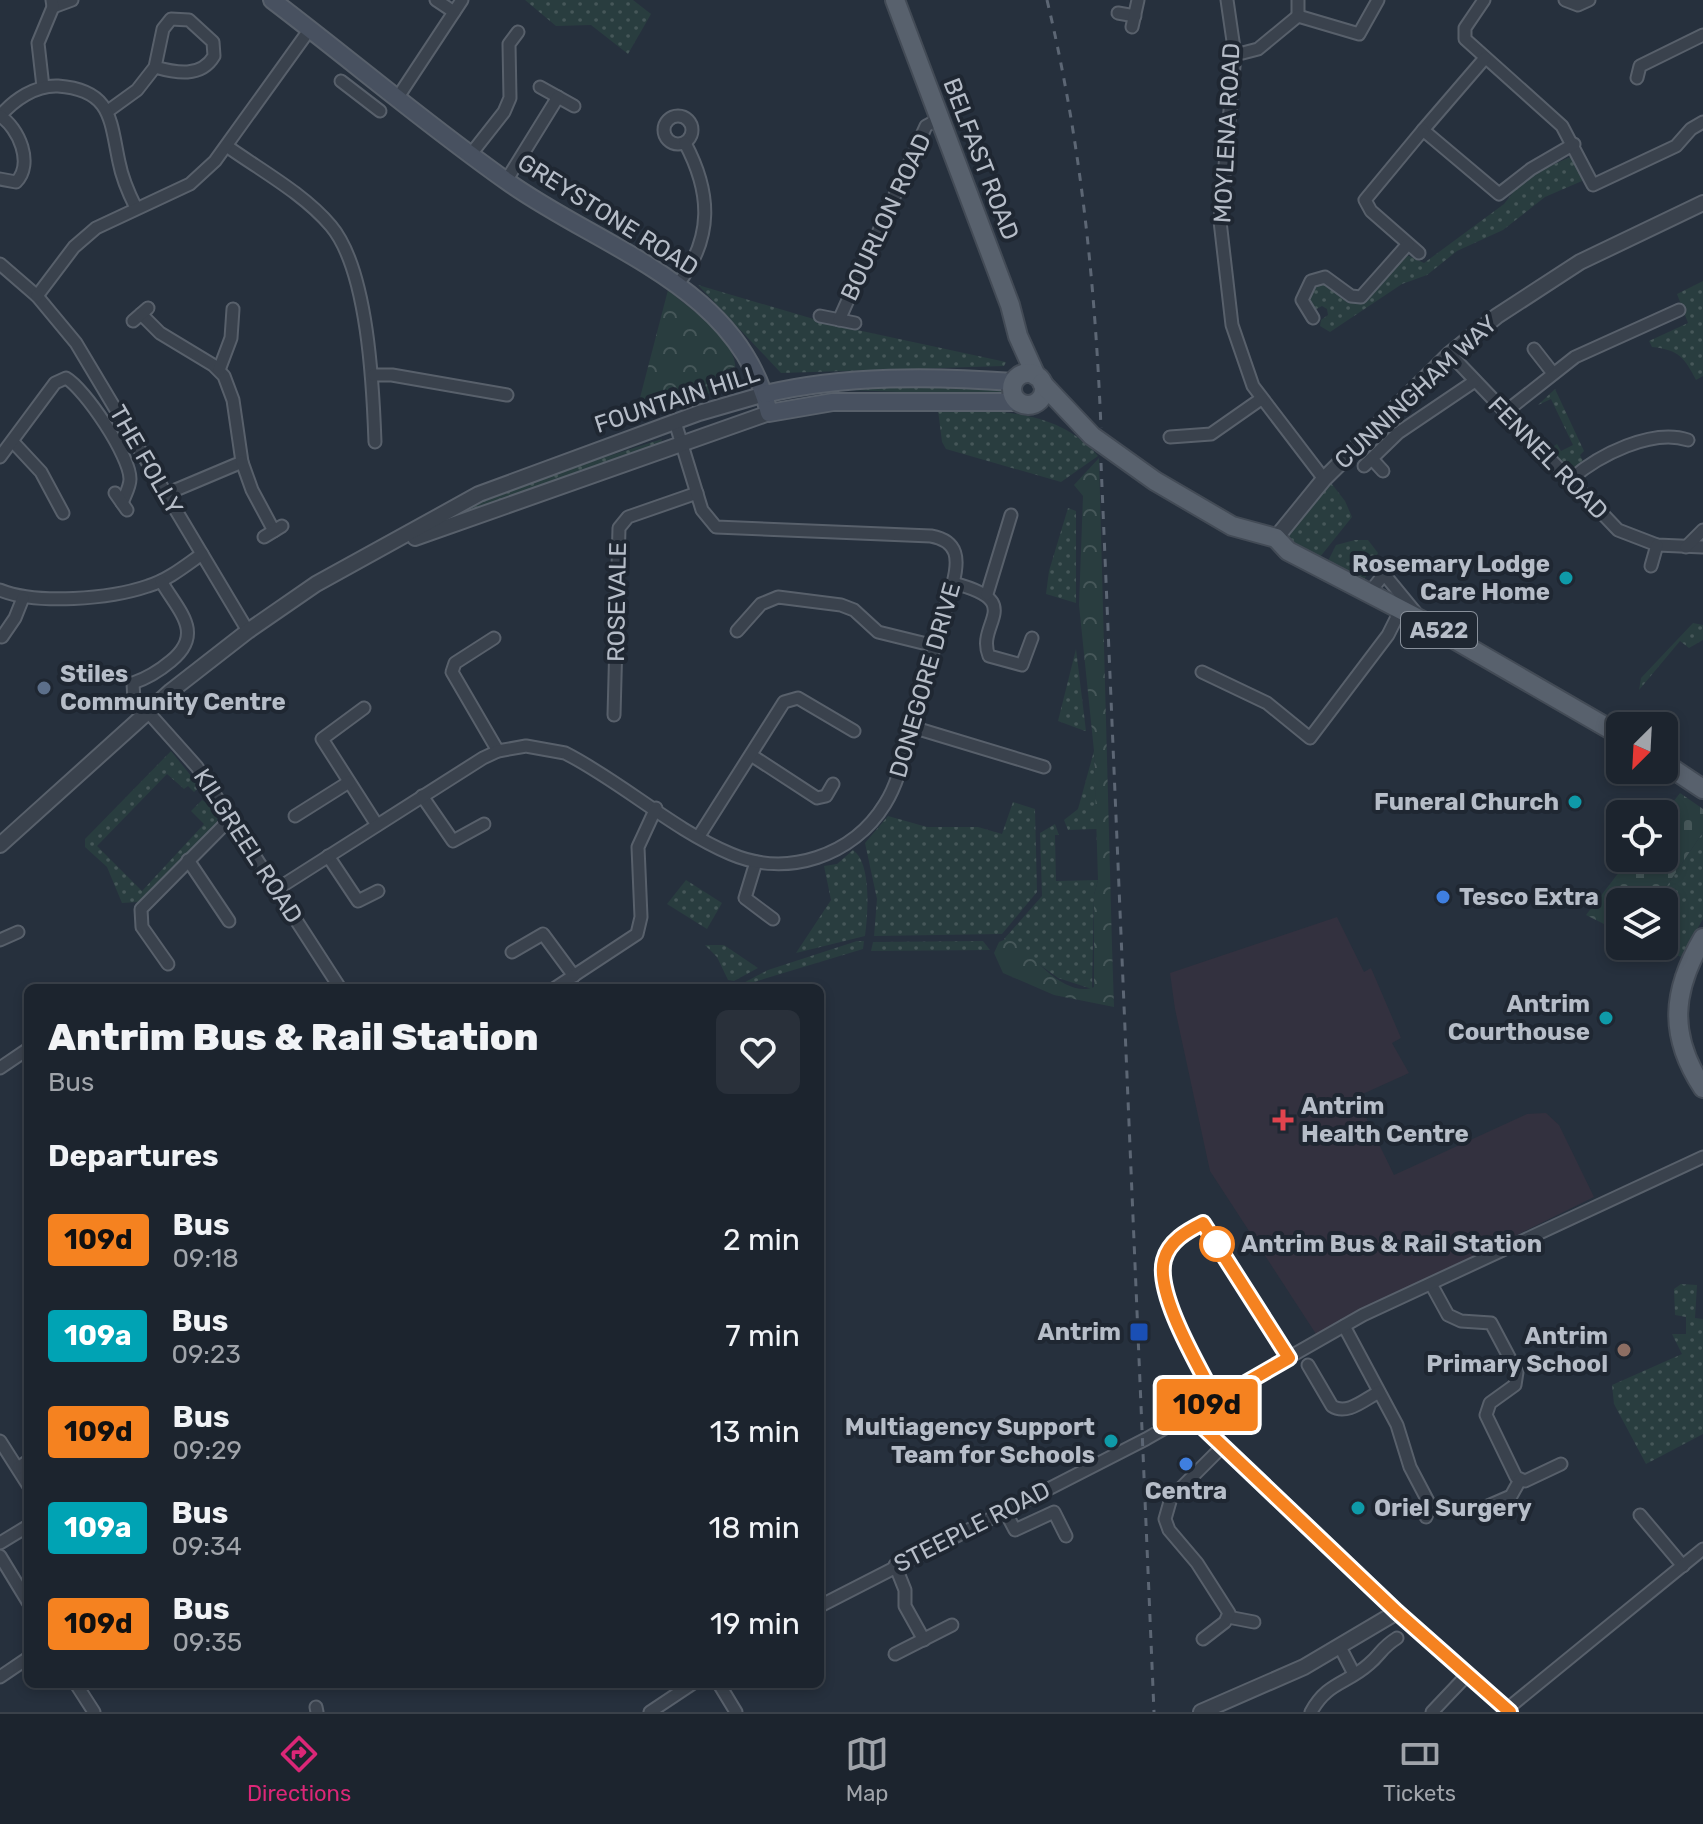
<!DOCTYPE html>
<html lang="en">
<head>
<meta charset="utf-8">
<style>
  :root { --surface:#1c242e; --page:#29303a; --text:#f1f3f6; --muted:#a0a4aa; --line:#3a414a; --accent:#db2777 }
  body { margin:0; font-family:Rubik,sans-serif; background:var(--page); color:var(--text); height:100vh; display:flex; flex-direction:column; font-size:30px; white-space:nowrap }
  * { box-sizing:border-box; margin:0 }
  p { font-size:26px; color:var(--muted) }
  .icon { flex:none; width:44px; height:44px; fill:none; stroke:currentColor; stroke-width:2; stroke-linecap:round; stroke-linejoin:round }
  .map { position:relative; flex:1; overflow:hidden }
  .sheet { position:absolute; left:24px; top:984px; width:800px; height:704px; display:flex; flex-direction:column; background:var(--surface); border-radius:12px; box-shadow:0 4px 12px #0003,0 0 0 2px var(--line) }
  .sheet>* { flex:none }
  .badge { padding:0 16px; border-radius:6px; font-size:28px; line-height:52px }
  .needle { width:52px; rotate:204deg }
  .fabs { position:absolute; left:1606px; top:712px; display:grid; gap:16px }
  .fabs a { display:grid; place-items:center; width:72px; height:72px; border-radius:12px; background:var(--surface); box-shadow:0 4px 12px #0003,0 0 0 2px var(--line); font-size:40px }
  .map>.badge { position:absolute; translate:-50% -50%; box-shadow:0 0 0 4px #fff }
  h2 { padding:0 24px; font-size:30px; line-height:72px }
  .round { display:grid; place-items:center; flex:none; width:84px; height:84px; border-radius:12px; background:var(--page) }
  .overview { display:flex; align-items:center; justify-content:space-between; height:136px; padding:0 24px }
  h1 { font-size:38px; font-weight:800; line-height:60px }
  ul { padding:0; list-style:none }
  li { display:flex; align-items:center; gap:24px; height:96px; padding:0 24px }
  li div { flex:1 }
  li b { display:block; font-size:30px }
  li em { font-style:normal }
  li .badge { min-width:88px; font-weight:700; text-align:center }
  .tab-bar { display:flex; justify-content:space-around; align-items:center; height:112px; border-top:2px solid var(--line); background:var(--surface); font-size:22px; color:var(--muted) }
  .tab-bar a { display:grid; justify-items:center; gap:4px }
  .tab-bar .active { color:var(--accent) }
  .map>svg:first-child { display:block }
  .medical { fill:#33313f }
  .grass { fill:url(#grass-dots) }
  .forest { fill:url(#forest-crowns) }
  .cemetery { fill:url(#cemetery-stones) }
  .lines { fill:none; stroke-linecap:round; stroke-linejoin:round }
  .minor-casing { stroke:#58606b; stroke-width:15 }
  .tertiary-casing { stroke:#58606b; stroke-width:18 }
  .secondary-casing { stroke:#58606b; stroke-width:20 }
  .primary-casing { stroke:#434b56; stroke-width:22 }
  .minor { stroke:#3a424d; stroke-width:11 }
  .tertiary { stroke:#3a424d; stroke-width:14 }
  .secondary { stroke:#485160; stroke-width:16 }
  .primary { stroke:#58616d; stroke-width:18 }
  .rail { stroke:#5c6674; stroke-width:3; stroke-dasharray:8 8; stroke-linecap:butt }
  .line-casing { stroke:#fff; stroke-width:18 }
  .line { stroke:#f58220; stroke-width:12 }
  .culture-dot { fill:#0f9aa8; stroke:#1f2732; stroke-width:3 }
  .service-dot { fill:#5c6f8a; stroke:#1f2732; stroke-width:3 }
  .shop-dot { fill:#3f7fe0; stroke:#1f2732; stroke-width:3 }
  .health-dot { fill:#e0444e; stroke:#1f2732; stroke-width:3 }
  .stop-dot { fill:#fff; stroke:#f58220; stroke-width:4 }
  .transit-dot { fill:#1a4fb4; stroke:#1f2732; stroke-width:3 }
  .education-dot { fill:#8d6e63; stroke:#1f2732; stroke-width:3 }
  .labels { text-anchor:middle; stroke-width:8; stroke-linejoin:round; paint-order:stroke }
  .shield { fill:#1f2732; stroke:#89909b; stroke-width:2 }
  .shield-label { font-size:22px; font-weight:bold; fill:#b6bdc8 }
  .street-label { font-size:24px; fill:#b6bdc8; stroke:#1f2732 }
  .poi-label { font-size:24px; font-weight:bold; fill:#b6bdc8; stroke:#1f2732; text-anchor:end }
  .stop-label { font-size:24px; font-weight:bold; fill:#b6bdc8; stroke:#1f2732; text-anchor:start }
</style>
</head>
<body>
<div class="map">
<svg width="1703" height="1712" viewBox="0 0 1703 1712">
  <defs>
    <pattern id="grass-dots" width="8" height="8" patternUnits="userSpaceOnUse" patternTransform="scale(2)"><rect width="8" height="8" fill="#293d3f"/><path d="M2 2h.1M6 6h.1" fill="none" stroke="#465759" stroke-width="1.8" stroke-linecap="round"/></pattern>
    <pattern id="forest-crowns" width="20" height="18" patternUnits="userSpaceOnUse" patternTransform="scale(2)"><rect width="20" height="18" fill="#293d3f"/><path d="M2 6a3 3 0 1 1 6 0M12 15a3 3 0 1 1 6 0" fill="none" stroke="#465759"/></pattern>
    <pattern id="cemetery-stones" width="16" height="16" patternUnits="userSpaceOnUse" patternTransform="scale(2)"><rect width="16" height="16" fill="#293d3f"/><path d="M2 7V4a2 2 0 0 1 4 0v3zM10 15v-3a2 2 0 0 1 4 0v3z" fill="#465759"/></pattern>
  </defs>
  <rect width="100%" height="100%" fill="#26303d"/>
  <polygon class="medical" points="1337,917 1364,972 1371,968 1401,1038 1392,1043 1409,1073 1356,1097 1394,1175 1527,1114 1546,1113 1559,1125 1594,1197 1316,1334 1210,1171 1175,1009 1170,973"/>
  <g class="grass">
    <polygon points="525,0 633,0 651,14 628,54 591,25 556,26"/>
    <polygon points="1570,157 1575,160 1582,181 1545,197 1503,230 1457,251 1427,275 1402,284 1330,332 1320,326 1321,320 1328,315 1327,309 1322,306 1313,311 1305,294 1315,285 1328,284 1351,303 1368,299 1405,254 1424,263 1504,204 1524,178"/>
    <path d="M 1703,281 L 1703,376 L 1696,380 C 1684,357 1679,350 1652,347 L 1649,341 L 1688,323 L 1677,294 Z"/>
    <polygon points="698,285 834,325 1006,362 1004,366 781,373"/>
    <polygon points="908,386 1003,386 1006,391 1002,396 848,390 782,398 809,390"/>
    <polygon points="1555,389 1584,451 1580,455 1585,465 1566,469 1548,450 1557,444 1561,451 1573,445 1551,399 1538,405"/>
    <path d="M 938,410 C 995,410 1058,409 1098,456 L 1061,482 L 946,449 L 942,442 Z"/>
    <polygon points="662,439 661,443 437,523 514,486"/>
    <polygon points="1331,483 1345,501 1352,517 1320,557 1290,541 1287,534"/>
    <polygon points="1068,508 1076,511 1076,603 1046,594 1049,571"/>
    <polygon points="1355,540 1368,540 1378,553 1364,580 1328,561 1336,545"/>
    <polygon points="1693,623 1703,625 1703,640 1689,648 1680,641 1639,690 1641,678"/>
    <polygon points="1076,649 1086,731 1085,731 1058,721"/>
    <polygon points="171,751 200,787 194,792 188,786 184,789 167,774 97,846 142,891 204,824 191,811 202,800 216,809 218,825 139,902 122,903 107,867 85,847 85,839"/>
    <polygon points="1094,751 1097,829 1068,830 1064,820 1078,809"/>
    <polygon points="1013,802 1035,809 1037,892 1002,934 874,936 877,899 865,843 888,816 927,827 978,827 1002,834"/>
    <polygon points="1055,824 1059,835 1055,835 1056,881 1098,880 1094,895 1092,989 1058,978 1004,939 1042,896 1040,833"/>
    <polygon points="1703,832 1703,919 1681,957 1657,946 1664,946 1664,902 1656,902"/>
    <path d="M 853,850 C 872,863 868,916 865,936 L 796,953 L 831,900 L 824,866 L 837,864 Z"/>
    <polygon points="686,880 722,903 707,929 667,904"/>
    <polygon points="857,941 864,941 863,949 734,988 768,970"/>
    <polygon points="983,941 990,950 871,951 873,942"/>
    <polygon points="705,945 724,945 758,968 734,981 728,980 717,957"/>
    <polygon points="1681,1284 1697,1285 1695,1318 1703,1319 1703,1434 1646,1464 1614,1404 1612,1385 1682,1354 1672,1334 1686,1334 1686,1317 1675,1315 1674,1289"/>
  </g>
  <g class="forest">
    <path d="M 668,290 C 693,312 756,350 729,387 L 635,417 Z"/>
    <path d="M 1099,458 L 1112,946 L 1114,1007 L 1054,995 L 1003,973 L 994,953 L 999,942 L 1013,936 C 1030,955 1066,999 1094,987 L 1094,895 L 1098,880 L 1094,751 L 1079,605 L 1083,496 L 1074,485 Z"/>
  </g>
  <polygon class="cemetery" points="1680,793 1703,809 1703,832 1656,902 1620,902 1620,932 1586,915 1630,858 1664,858 1664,814"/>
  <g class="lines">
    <g class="minor-casing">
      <g id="minor">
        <polyline points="436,0 454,12"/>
        <polyline points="1227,0 1235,55 1220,221 1232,325 1253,386 1324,479"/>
        <polyline points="1298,0 1298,16"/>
        <polyline points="1484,0 1465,28 1465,39 1562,126 1593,185 1676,146 1691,129 1703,122"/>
        <polyline points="1565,0 1578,5 1589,0"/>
        <polyline points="53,7 72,0"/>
        <polyline points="1118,13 1135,16"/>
        <polyline points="1132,27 1138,0"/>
        <polyline points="1235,55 1258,49 1298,16 1359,34 1378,0"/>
        <polyline points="1485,58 1423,130 1499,194 1531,169 1574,144"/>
        <polyline points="1637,78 1640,66 1703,35"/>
        <polyline points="341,81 380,111"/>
        <polyline points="43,87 38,43 53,7 52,0"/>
        <polyline points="540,87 574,106"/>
        <polyline points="398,97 462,0"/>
        <path d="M 108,111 L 137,90 L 155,67 C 176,73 201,78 214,56 L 213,42 L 189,20 L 171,19 L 163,29 L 155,67"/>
        <path d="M 0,116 C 14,100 35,85 58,86 C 112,90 110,120 119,162 C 122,178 129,194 136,208"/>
        <circle cx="678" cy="130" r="14"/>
        <path d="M 228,147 C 262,171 304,194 331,226 C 368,270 373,386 375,442"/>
        <polyline points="471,154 504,112 510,98 509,44 518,32"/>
        <path d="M 0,179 L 16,182 C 34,164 19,128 0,116"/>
        <polyline points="506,181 558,97"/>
        <polyline points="1419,253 1371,211 1365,200 1423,130"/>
        <polyline points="0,264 37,296 76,343 248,631"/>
        <path d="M 678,284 C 714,237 711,192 685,143"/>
        <polyline points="37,296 74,247 96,228 190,184 215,161 310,29"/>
        <polyline points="141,314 160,333 213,365 224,376 233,400 242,462 166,494"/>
        <polyline points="820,316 855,323"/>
        <polyline points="1313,318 1302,300 1311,281 1325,277 1351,296 1361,297 1408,244"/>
        <polyline points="839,320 926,126 939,119"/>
        <polyline points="133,321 148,308"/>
        <polyline points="1534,349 1552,372"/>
        <polyline points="1450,354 1618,530 1657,545 1703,547"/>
        <polyline points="219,370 231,338 233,309"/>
        <polyline points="373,375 392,375 507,395"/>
        <polyline points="1504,413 1575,357 1679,310"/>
        <polyline points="1170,437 1211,434 1261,399"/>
        <polyline points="14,443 41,472 63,513"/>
        <path d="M 0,457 L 55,383 L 66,378 C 85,389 130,456 130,479 C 130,487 125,495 122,503"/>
        <polyline points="1372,459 1383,471"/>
        <polyline points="242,462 252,490 274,531"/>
        <polyline points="1364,466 1398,433 1475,381"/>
        <path d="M 1571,479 C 1599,455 1652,428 1688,440"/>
        <polyline points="115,493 127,510"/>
        <polyline points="264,537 282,526"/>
        <polyline points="1686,547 1703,530"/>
        <polyline points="1651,566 1657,545"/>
        <path d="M 953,583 C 1028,602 975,623 989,656 L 1022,665 L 1032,638"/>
        <path d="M 0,590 C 37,605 110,599 148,586 C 168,580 185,566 202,554"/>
        <polyline points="1370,592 1384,574 1416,613"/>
        <polyline points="987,594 1011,515"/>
        <polyline points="737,631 761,604 778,597 841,605 854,610 878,632 935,646"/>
        <polyline points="2,637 15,618 23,598"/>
        <polyline points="494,638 455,663 452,672 498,751"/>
        <polyline points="1202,672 1267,703 1310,738 1388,635 1401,609"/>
        <path d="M 134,701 L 133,683 C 148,678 159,671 171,661 C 205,633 179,612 161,581"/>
        <polyline points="364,708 322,739 377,825"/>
        <polyline points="148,712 197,767 340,988"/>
        <polyline points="614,715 619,528 628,517 697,493"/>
        <polyline points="912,727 1044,767"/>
        <polyline points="751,755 817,798 826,796 833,784"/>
        <polyline points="422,796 453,841 484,824"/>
        <polyline points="295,816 349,782"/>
        <polyline points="699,836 784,702 798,698 854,731"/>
        <polyline points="328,856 358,901 378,891"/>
        <polyline points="188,860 229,921"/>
        <polyline points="756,862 745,898 773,919"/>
        <path d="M 277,889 L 483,758 L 498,751 L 526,746 L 565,753 C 622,782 672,829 731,854 C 787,878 853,856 885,804 C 899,782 904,754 911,729 C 925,681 939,632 953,583 C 959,560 959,541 931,536 L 716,527 L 702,510 L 675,422"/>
        <polyline points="0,940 18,932"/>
        <polyline points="512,952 543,934 574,976"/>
        <polyline points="168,964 142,927 141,909 231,818"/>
        <polyline points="555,988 637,934 641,917 638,847 656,808"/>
        <polyline points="0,1068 28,1049"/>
        <polyline points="1431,1284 1448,1315 1461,1321 1491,1323 1517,1372 1515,1385 1490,1403 1486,1415 1516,1477 1525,1481 1561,1464"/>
        <polyline points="1344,1326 1397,1425 1410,1467 1430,1505 1426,1517"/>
        <path d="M 1308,1365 L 1332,1406 C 1347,1416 1365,1399 1379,1392"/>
        <polyline points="0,1441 28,1485"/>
        <polyline points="18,1468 28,1461"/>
        <polyline points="1488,1506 1511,1496 1520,1480"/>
        <polyline points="1005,1511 1015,1530 1054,1512 1066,1536"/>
        <polyline points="1640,1515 1683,1566"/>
        <polyline points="0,1543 28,1526"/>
        <polyline points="0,1556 28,1602"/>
        <polyline points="895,1565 905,1590 905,1606 924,1640"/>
        <polyline points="820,1606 1146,1439 1363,1315 1703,1157"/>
        <polyline points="1228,1617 1254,1622"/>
        <polyline points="1203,1639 1225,1622 1229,1613 1197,1563 1169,1530 1165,1519 1171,1498 1222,1447"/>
        <polyline points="1340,1647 1354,1674"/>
        <polyline points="895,1654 952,1625"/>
        <polyline points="0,1677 28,1658"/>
        <polyline points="76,1684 94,1712"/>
        <polyline points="719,1684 736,1712"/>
        <polyline points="316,1707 317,1712"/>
        <polyline points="1507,1709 1703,1549"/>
        <polyline points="650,1712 692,1684"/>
        <path d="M 1311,1712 C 1327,1682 1347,1684 1369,1664 C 1381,1654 1381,1648 1397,1638"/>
        <polyline points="1432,1712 1468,1674"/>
      </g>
    </g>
    <g class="tertiary-casing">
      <g id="tertiary">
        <polyline points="415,538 769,413"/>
        <polyline points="1276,538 1324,479 1450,354 1497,316 1580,262 1703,203"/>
        <polyline points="0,845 171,691 248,631 316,584 479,494 699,413 765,394"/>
        <polyline points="1190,1415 1397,1612 1510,1712"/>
        <polyline points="1201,1712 1304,1667 1397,1612"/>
      </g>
    </g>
    <g class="secondary-casing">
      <g id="secondary">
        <path d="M 272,0 C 351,60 427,125 508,182 C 602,249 740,286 769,413 L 833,402 L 1018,402"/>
        <path d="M 765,394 C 845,375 933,376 1014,382"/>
      </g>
    </g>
    <g class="primary-casing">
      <g id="primary">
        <polyline points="895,0 1010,305 1018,336 1036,376"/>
        <circle cx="1028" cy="389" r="16"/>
        <polyline points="1042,383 1092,436 1155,481 1232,526 1276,538 1288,551 1421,620 1620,735"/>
        <polyline points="1664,763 1703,789"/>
        <path d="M 1703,938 C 1672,991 1668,1035 1703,1088"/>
      </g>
    </g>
    <use href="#minor" class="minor"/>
    <use href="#tertiary" class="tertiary"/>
    <use href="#secondary" class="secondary"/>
    <use href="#primary" class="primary"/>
    <g class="rail">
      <path d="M 1047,0 C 1081,142 1095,283 1101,428"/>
      <polyline points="1101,463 1154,1712"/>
    </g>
  </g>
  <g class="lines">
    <g class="line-casing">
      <path id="line" d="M 1213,1394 C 1198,1365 1155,1293 1164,1260 C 1169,1241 1187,1231 1203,1223 L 1289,1358 L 1190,1415 L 1397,1612 L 1510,1712"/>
    </g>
    <use href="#line" class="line"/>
  </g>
  <g class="culture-dot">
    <circle cx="1566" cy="578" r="8"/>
    <circle cx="1575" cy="802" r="8"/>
    <circle cx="1606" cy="1018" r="8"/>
    <circle cx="1111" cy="1441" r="8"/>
    <circle cx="1358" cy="1508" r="8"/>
  </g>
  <circle class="service-dot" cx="44" cy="688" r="8"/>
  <g class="shop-dot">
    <circle cx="1443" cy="897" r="8"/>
    <circle cx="1186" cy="1464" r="8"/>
  </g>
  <path class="health-dot" d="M1279 1108h8v8h8v8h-8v8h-8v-8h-8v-8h8z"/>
  <circle class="stop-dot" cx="1217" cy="1244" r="16"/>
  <rect class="transit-dot" x="1129" y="1322" width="20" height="20" rx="4"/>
  <circle class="education-dot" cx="1624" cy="1350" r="8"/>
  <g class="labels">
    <rect class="shield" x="1401" y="612" width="76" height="36" rx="6"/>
    <g class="shield-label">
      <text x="1439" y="638">A522</text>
    </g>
    <g class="street-label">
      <text transform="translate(1227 133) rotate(-87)" y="8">MOYLENA ROAD</text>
      <text transform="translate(981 159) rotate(69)" y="8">BELFAST ROAD</text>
      <text transform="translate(608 215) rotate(32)" y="8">GREYSTONE ROAD</text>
      <text transform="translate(886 217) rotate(-65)" y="8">BOURLON ROAD</text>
      <text transform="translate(1416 392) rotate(-43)" y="8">CUNNINGHAM WAY</text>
      <text transform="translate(677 399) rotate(-18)" y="8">FOUNTAIN HILL</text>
      <text transform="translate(1548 458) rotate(46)" y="8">FENNEL ROAD</text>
      <text transform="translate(146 460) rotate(60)" y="8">THE FOLLY</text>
      <text transform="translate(617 602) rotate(-89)" y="8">ROSEVALE</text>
      <text transform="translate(925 680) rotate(-74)" y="8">DONEGORE DRIVE</text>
      <text transform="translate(248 846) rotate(57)" y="8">KILGREEL ROAD</text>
      <text transform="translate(972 1527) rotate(-27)" y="8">STEEPLE ROAD</text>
    </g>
    <g class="poi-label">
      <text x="1550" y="572">Rosemary Lodge<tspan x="1550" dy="28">Care Home</tspan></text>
      <text x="60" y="682" text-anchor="start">Stiles<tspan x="60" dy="28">Community Centre</tspan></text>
      <text x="1559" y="810">Funeral Church</text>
      <text x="1459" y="905" text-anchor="start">Tesco Extra</text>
      <text x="1590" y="1012">Antrim<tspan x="1590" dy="28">Courthouse</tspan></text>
      <text x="1301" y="1114" text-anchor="start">Antrim<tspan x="1301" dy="28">Health Centre</tspan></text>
      <text x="1121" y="1340">Antrim</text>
      <text x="1608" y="1344">Antrim<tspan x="1608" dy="28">Primary School</tspan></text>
      <text x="1095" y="1435">Multiagency Support<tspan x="1095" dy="28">Team for Schools</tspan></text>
      <text x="1186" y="1499" text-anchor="middle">Centra</text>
      <text x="1374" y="1516" text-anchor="start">Oriel Surgery</text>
    </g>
    <g class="stop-label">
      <text x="1241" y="1252">Antrim Bus &amp; Rail Station</text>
    </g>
  </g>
</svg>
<div class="fabs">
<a><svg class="needle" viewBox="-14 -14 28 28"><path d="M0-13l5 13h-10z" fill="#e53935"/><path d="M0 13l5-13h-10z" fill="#a0a4aa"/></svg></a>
<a><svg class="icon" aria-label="locate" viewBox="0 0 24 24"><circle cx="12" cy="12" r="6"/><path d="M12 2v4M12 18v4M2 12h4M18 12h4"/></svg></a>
<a><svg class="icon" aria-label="layers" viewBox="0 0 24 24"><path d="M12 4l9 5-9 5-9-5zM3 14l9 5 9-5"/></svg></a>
</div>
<b class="badge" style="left:1207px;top:1405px;background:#f58220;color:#111">109d</b>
<section class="sheet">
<div class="overview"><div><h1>Antrim Bus &amp; Rail Station</h1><p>Bus</p></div><a class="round"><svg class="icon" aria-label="heart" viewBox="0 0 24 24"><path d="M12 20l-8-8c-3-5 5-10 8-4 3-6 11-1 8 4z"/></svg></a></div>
<h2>Departures</h2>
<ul>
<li><span class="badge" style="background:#f58220;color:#111">109d</span><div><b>Bus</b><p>09:18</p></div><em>2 min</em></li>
<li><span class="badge" style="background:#00a3b4;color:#fff">109a</span><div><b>Bus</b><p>09:23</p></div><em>7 min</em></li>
<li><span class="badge" style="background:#f58220;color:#111">109d</span><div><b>Bus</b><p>09:29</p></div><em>13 min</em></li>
<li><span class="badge" style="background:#00a3b4;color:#fff">109a</span><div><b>Bus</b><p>09:34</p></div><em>18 min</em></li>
<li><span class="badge" style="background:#f58220;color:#111">109d</span><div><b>Bus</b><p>09:35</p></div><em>19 min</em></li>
</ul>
</section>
</div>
<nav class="tab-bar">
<a class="active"><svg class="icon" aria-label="directions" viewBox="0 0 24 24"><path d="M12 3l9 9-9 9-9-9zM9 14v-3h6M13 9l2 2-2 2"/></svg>Directions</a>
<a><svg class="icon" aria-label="map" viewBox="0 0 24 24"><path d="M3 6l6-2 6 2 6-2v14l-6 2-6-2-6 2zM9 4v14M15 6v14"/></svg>Map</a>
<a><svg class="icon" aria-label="tickets" viewBox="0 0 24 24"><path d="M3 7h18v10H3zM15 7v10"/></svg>Tickets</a>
</nav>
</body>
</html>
